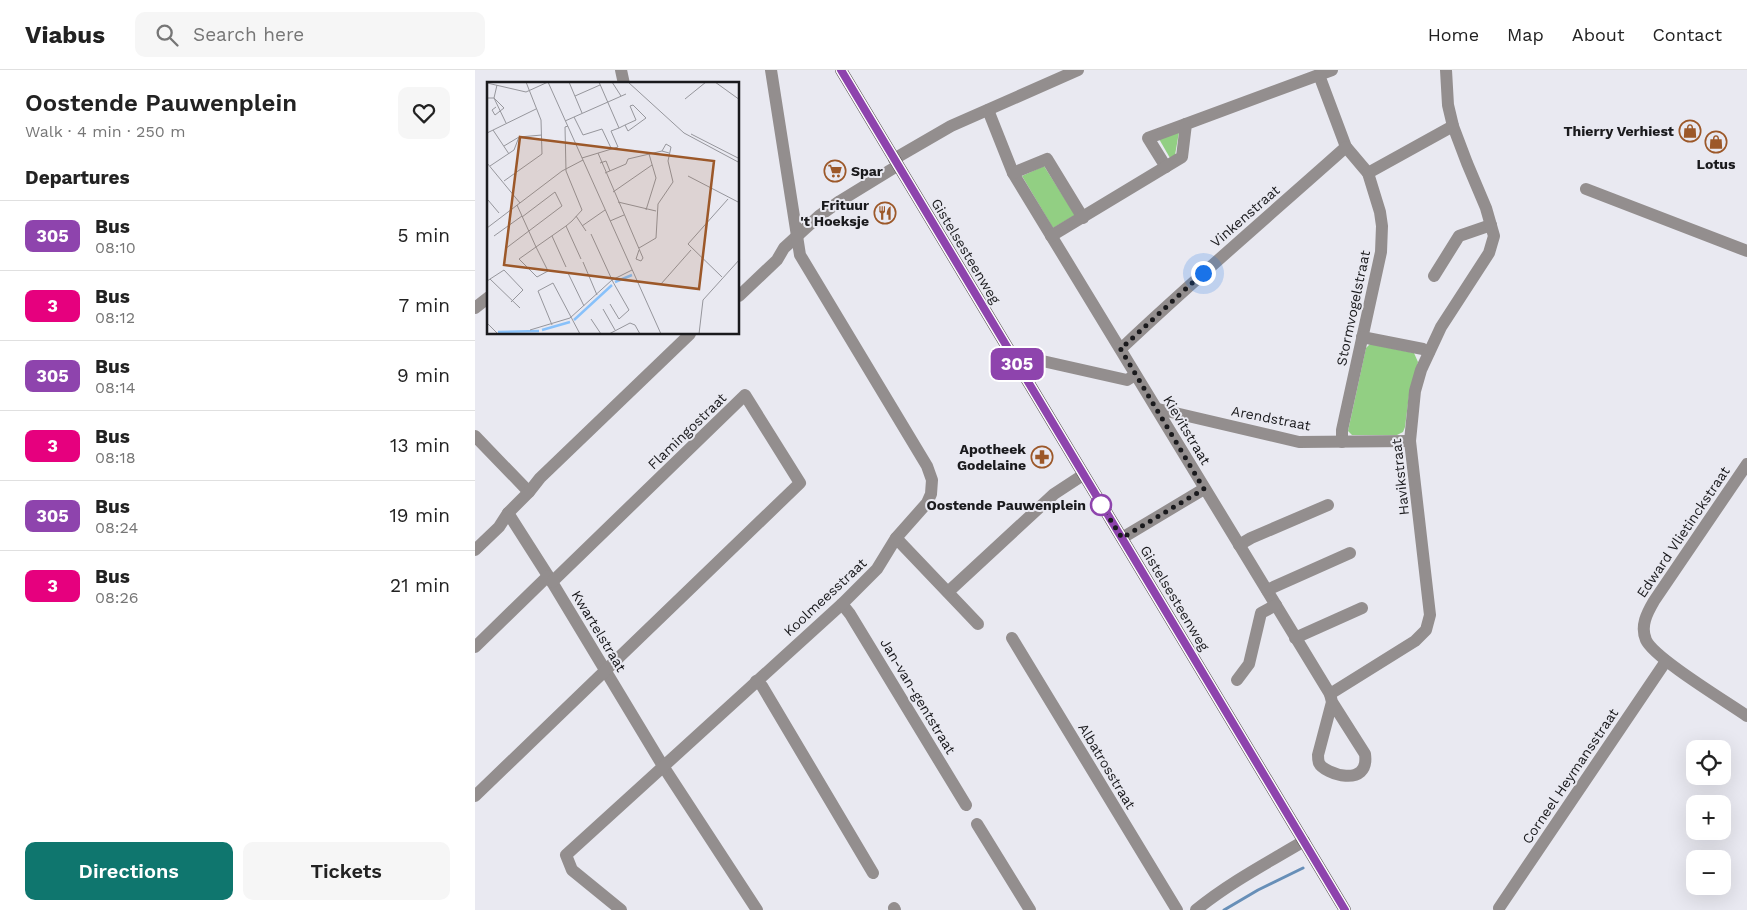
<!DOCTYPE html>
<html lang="en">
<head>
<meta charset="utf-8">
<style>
  :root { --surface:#fff; --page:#f6f6f6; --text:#222; --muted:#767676; --line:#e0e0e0; --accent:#0f766e }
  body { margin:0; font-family:"Work Sans",sans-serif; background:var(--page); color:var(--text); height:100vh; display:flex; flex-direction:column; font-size:19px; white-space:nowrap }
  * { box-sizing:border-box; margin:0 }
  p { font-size:16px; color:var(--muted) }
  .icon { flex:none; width:28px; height:28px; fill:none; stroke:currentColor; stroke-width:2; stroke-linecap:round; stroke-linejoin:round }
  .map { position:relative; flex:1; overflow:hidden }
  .drawer { display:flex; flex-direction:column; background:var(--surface); width:475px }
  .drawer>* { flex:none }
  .badge { padding:0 10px; border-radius:8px; font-size:18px; line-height:32px }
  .fabs { position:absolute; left:1211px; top:670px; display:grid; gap:10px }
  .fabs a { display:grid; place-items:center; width:45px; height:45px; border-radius:10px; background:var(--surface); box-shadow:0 5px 20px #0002; font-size:25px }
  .you { position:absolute; width:25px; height:25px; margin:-12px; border:4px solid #fff; border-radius:50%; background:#1a73e8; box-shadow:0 0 0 8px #1a73e833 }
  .map>.badge { position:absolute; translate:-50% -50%; box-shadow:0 0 0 2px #fff }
  h2 { padding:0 25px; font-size:19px; line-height:45px }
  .round { display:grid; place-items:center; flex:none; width:52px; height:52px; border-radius:10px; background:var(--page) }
  .overview { display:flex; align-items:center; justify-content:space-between; height:85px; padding:0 25px }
  h1 { font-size:24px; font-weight:600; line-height:38px }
  .primary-button { display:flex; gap:10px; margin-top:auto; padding:10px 25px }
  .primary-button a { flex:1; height:58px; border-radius:10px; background:var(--accent); color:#fff; font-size:20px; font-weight:600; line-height:58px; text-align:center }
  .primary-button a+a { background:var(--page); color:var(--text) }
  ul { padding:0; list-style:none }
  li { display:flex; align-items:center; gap:15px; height:70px; padding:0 25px; border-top:1px solid var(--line) }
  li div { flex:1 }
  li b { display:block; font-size:19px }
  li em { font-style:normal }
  li .badge { min-width:55px; font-weight:700; text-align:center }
  header { display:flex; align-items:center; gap:30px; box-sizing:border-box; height:70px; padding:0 25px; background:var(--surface); border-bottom:1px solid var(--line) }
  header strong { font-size:24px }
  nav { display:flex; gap:28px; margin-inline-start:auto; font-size:18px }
  .search { width:350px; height:45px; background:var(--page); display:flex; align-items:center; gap:12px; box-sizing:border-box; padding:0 18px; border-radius:10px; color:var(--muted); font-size:19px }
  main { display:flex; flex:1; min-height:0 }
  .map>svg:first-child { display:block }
  .green { fill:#92cf83 }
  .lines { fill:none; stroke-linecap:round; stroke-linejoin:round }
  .stream { stroke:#678fb8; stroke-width:3 }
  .minor { stroke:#938e8e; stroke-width:12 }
  .major { stroke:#4c4545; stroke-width:12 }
  .line-casing { stroke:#fff; stroke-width:11 }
  .line { stroke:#8e44ad; stroke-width:8 }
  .walk { stroke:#1a1a1d; stroke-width:5; stroke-dasharray:0 9 }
  .stop-dot { fill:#fff; stroke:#8e44ad; stroke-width:2.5 }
  .labels { text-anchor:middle; stroke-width:4; stroke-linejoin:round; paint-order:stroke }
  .poi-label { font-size:14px; font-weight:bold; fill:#1a1a1d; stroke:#e9e9f1; text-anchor:end }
  .street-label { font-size:14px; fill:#1a1a1d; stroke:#e9e9f1 }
  .stop-label { font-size:14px; font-weight:bold; fill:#1a1a1d; stroke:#e9e9f1; text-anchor:end }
  .inset-river { fill:none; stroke:#88c1fa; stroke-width:2.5 }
  .inset-road { fill:none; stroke:#96969c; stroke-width:1 }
  .view { fill:#9c5829; fill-opacity:0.15; stroke:#9c5829; stroke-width:2.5 }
  .inset-edge { fill:none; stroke:#1a1a1d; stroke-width:2.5 }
</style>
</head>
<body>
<header>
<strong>Viabus</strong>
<div class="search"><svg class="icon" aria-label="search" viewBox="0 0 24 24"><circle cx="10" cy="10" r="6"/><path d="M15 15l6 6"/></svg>Search here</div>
<nav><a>Home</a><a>Map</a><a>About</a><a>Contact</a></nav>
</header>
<main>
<section class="drawer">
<div class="overview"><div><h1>Oostende Pauwenplein</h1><p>Walk · 4 min · 250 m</p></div><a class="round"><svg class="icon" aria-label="heart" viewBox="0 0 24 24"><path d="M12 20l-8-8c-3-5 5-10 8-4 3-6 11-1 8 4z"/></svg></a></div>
<h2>Departures</h2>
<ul>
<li><span class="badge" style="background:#8e44ad;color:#fff">305</span><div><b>Bus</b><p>08:10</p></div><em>5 min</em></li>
<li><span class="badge" style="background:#e6007e;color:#fff">3</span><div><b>Bus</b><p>08:12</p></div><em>7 min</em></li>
<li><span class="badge" style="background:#8e44ad;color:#fff">305</span><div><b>Bus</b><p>08:14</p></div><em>9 min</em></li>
<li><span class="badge" style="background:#e6007e;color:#fff">3</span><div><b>Bus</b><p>08:18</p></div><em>13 min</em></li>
<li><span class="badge" style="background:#8e44ad;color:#fff">305</span><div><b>Bus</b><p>08:24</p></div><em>19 min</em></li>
<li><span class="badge" style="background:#e6007e;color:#fff">3</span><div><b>Bus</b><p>08:26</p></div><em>21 min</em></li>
</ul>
<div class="primary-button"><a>Directions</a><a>Tickets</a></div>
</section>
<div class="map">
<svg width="1272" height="840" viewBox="0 0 1272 840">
  <rect width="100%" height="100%" fill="#e9e9f1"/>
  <g class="green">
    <polygon points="704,62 700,85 695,88 684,69"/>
    <polygon points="569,96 600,145 578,158 547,106"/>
    <polygon points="895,274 939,283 943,292 934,325 930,357 928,362 922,365 877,365 873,361 891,278"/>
  </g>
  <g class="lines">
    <polyline class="stream" points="749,840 783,820 828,798"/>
    <g class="minor">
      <polyline points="146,0 149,14"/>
      <polyline points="844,5 871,77 893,103 905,142 907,156 906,182 867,360 867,372"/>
      <path d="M 513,40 L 538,103 L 855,624 L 857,632 L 890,684 C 895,719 849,704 844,693 C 843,690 843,687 843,685 L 857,632"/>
      <polyline points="419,89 476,56 603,0"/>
      <polyline points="691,97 673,68 711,54"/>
      <polyline points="538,103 572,89 608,148"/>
      <polyline points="893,103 978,56"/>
      <polyline points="1111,119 1272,181"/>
      <polyline points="576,166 707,87 711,54 857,0"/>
      <polyline points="959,206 984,166 1016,155"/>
      <polyline points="264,226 302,190 309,178 344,146 365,131 422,96"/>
      <polyline points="0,238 14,227"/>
      <polyline points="887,267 948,279 954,282"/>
      <path d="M 645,278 L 650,275 C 722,207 797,143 871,77"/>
      <polyline points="563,290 652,310 660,305"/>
      <polyline points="683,339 824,372 935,371"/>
      <polyline points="0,366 54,422"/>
      <path d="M 1272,394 L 1179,531 C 1172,543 1165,556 1171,570 C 1179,588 1252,632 1272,646"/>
      <polyline points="33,443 77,512 188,696 282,840"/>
      <polyline points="421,468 503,554"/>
      <polyline points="647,468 729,419"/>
      <polyline points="764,475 776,468 853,435"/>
      <polyline points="0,480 24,457 33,443 54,422 65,408 215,264"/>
      <polyline points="792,520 875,483"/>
      <polyline points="473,522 579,424 608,405"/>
      <polyline points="367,534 375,544 491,735"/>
      <polyline points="537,568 702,840"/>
      <polyline points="820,568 887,538"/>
      <polyline points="0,577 73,506"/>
      <polyline points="762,610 774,594 786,543 801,535"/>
      <polyline points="281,611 287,616 398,803"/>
      <polyline points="855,624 940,571 951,560 955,545 935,371 940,321 946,300 966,257 1014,183 1019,166 1011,138 992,93 978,56 973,35 971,0"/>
      <polyline points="0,726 325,413 270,325 77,512"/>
      <polyline points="502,754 555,840"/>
      <polyline points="419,838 420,840"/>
      <polyline points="1024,838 1191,591"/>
      <polyline points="146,840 97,800 91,785 367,534 402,499 421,468 452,433 456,424 457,410 452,396 325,185 296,0"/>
      <path d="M 721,840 C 754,813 792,793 829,771"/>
    </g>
    <polyline class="major" points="366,0 870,840"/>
  </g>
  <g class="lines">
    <g class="line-casing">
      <polyline id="line" points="366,0 870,840"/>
    </g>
    <use href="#line" class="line"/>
    <polyline class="walk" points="626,435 647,468 729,419 645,278 650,275 728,203"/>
  </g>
  <defs>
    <g id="shop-ring" transform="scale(1.125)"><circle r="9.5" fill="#e9e9f1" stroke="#9c5829" stroke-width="1.5"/><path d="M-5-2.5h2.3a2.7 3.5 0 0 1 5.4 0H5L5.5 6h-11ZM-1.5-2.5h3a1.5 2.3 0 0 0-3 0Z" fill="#9c5829"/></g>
    <g id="supermarket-ring" transform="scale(1.125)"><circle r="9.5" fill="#e9e9f1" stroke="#9c5829" stroke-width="1.5"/><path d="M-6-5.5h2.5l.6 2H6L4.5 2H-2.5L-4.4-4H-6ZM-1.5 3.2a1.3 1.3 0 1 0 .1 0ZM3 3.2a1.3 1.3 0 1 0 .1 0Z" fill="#9c5829"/></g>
    <g id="restaurant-ring" transform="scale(1.125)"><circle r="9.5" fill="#e9e9f1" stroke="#9c5829" stroke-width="1.5"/><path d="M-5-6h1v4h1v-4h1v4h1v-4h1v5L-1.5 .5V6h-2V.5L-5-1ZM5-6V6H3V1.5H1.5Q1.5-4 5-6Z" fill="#9c5829"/></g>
    <g id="pharmacy-ring" transform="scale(1.125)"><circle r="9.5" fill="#e9e9f1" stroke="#9c5829" stroke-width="1.5"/><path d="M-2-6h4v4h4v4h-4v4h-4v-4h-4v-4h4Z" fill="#9c5829"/></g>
  </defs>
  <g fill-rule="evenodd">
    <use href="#shop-ring" x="1215" y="61"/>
    <use href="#shop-ring" x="1241" y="72"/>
    <use href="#supermarket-ring" x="360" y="101"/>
    <use href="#restaurant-ring" x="410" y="143"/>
    <use href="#pharmacy-ring" x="567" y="387"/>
  </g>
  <circle class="stop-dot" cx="626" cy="435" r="10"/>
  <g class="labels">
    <g class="poi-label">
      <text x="1199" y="66">Thierry Verhiest</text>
      <text x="1241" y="99" text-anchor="middle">Lotus</text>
      <text x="376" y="106" text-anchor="start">Spar</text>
      <text x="394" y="140">Frituur<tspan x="394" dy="16">'t Hoeksje</tspan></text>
      <text x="551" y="384">Apotheek<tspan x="551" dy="16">Godelaine</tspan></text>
    </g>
    <g class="street-label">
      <text transform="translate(770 146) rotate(-41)" y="5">Vinkenstraat</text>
      <text transform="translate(491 181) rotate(59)" y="5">Gistelsesteenweg</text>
      <text transform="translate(878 238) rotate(-78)" y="5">Stormvogelstraat</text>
      <text transform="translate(796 348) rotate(11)" y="5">Arendstraat</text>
      <text transform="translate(712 360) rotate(59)" y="5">Kievitstraat</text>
      <text transform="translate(212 361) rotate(-44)" y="5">Flamingostraat</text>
      <text transform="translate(925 407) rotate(-96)" y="5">Havikstraat</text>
      <text transform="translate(1208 462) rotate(-56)" y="5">Edward Vlietinckstraat</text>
      <text transform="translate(350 527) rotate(-43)" y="5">Koolmeesstraat</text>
      <text transform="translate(700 528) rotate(59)" y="5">Gistelsesteenweg</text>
      <text transform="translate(124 561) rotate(59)" y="5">Kwartelstraat</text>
      <text transform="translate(443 626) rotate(59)" y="5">Jan-van-gentstraat</text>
      <text transform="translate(632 696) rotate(59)" y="5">Albatrosstraat</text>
      <text transform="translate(1095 706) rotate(-56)" y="5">Corneel Heymansstraat</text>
    </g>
    <g class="stop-label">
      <text x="611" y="440">Oostende Pauwenplein</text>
    </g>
  </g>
  <g transform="translate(12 12)">
    <rect width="252" height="252" fill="#e9e9f1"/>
    <path class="inset-river" d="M 128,200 L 145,193M 87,238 L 125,203M 55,248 L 83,240M 11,250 L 52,249"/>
    <path class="inset-road" d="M 61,0 L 174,252M 82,0 L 95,31M 125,0 L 134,14M 141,0 L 197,51 L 253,81M 228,0 L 253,18M 0,1 L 39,10 L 61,0M 88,14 L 113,3M 0,16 L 7,16 L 19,41M 198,17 L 219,0M 9,25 L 5,28 L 8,33 L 17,26 L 7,16 L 10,3M 87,35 L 96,53 L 115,47 L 124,66M 78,39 L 139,12M 132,46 L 138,43 L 149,38 L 143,24 L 146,23 L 159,36 L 141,49 L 138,43M 6,48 L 22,72M 0,51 L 49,27M 204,52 L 253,77M 17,64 L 32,55M 111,71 L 156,176 L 154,179 L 149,177 L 152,168M 95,76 L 131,65 L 124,49 L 132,46 L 112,0M 0,81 L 33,121M 113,81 L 119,79 L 123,89M 3,84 L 27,68 L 32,55 L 55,53M 118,91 L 139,82 L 141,77 L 175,69M 201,94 L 253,121M 17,99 L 55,72 L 54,38 L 39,0M 126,110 L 165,83M 1,118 L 12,131M 131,120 L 169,129M 30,123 L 49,165 L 61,189 L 50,195 L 32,177 L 49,165 L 79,144 L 85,139 L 95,128 L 79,89 L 78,45 L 81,44M 159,128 L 169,96 L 162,72M 89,134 L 99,149M 123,139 L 137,133M 79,144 L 94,177M 95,144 L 118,128M 0,146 L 75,89 L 96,78M 104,152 L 126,200 L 142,228 L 132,237 L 123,222M 7,154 L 35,134M 65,154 L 79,185M 152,166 L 169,156 L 171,122 L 186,100 L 181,79 L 184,65 L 179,62 L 175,69 L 182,71M 18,167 L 75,124 L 68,110 L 35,135M 96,180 L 110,213M 81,191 L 97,224M 235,195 L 201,162 L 241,117M 3,197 L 33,226M 0,199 L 17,188 L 36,208 L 24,220M 174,202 L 204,168M 116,227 L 128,248M 104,237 L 114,252M 0,241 L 11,252M 65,243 L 51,209 L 66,201 L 93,252M 43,248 L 83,236 L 125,198 L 145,188M 122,252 L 143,241 L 148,243 L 153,252M 212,252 L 216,218 L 253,177"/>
    <path class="view" d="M 33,55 L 227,79 L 212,207 L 17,183 Z"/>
    <rect width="252" height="252" class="inset-edge"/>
  </g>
</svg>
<div class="fabs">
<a><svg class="icon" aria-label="locate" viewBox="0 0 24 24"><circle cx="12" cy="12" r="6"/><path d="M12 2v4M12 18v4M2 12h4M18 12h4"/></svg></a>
<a>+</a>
<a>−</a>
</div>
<div class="you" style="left:728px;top:203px"></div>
<b class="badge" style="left:542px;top:294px;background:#8e44ad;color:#fff">305</b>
</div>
</main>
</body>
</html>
